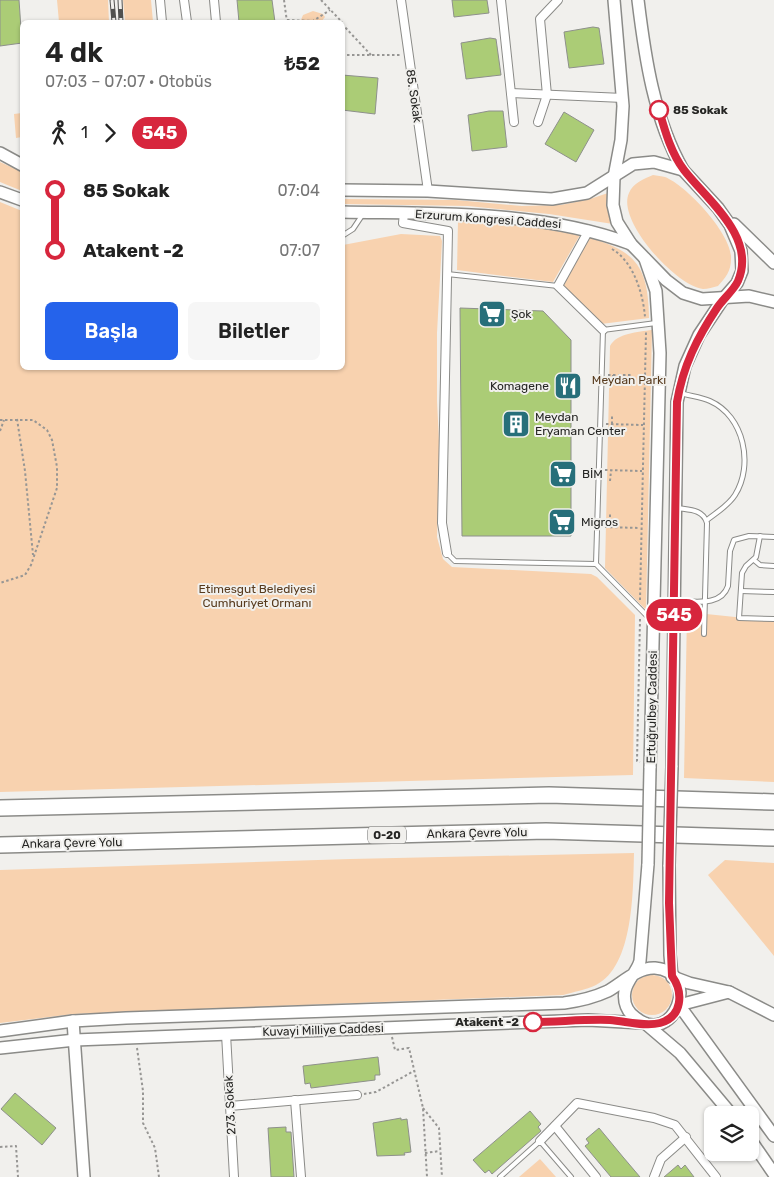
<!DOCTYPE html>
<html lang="tr">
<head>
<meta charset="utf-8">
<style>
  :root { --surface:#fff; --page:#f6f6f6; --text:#222; --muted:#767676; --accent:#2563eb }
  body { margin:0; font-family:Rubik,sans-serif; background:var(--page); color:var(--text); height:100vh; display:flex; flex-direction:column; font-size:19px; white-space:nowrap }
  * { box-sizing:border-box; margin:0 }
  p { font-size:16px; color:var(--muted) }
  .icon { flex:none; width:28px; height:28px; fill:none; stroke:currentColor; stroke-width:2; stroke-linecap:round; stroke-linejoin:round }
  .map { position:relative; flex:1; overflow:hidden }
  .details { position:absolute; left:20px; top:20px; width:325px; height:350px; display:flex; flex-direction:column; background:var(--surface); border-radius:8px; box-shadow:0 1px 4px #0004 }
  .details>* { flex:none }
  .badge { padding:0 10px; border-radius:16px; font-size:18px; line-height:32px }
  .fabs { position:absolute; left:704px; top:1106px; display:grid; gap:10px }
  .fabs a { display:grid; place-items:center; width:55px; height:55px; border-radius:8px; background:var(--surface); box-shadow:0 1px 4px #0004; font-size:25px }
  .map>.badge { position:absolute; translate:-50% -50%; box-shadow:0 0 0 2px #fff }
  .legs { display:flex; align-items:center; gap:8px; height:55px; padding:0 25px; font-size:16px }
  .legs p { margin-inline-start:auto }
  .overview { display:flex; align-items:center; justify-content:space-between; height:85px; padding:0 25px }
  h1 { font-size:28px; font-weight:600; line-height:38px }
  .button { display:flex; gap:10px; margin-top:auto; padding:10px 25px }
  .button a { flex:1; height:58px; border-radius:8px; background:var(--accent); color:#fff; font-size:20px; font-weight:600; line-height:58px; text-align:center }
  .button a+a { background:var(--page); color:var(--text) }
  ul { padding:0 25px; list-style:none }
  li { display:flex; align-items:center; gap:18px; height:60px; font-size:19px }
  li i { display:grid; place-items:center; width:8px; height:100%; margin:0 6px; background:currentColor }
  li i::after { content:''; width:12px; height:12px; margin:-6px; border:4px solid; border-radius:50%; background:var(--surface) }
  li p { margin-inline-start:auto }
  li:first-child i { background:linear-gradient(#0000 50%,currentColor 0) }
  li:last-child i { background:linear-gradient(currentColor 50%,#0000 0) }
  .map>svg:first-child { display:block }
  .green { fill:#f8d2af }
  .building { fill:#abcc76; stroke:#8e908c }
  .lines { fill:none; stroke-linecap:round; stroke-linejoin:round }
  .lane-casing { stroke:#8b8b88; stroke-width:6 }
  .street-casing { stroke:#8b8b88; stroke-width:10 }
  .secondary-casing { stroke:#8b8b88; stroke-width:14 }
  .highway-casing { stroke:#8b8b88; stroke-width:18 }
  .path { stroke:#979694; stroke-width:2; stroke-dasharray:2.5 2.5; stroke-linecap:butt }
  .lane { stroke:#fff; stroke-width:4 }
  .street { stroke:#fff; stroke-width:8 }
  .secondary { stroke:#fff; stroke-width:11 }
  .highway { stroke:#fff; stroke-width:15 }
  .rail-casing { stroke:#51514f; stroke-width:5 }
  .rail { stroke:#f1f0ed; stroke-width:3; stroke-dasharray:9; stroke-linecap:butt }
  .secondary-bridge-casing { stroke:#8b8b88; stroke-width:14; stroke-linecap:butt }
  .secondary-bridge { stroke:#fff; stroke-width:11 }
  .line-1-casing { stroke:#fff; stroke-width:11 }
  .line-1 { stroke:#d7263d; stroke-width:8 }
  .stop-1-dot { fill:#fff; stroke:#d7263d; stroke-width:2.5 }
  .labels { text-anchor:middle; stroke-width:4; stroke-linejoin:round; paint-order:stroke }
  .shield { fill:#f1f0ed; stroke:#636360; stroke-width:1 }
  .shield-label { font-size:11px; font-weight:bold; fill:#262624 }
  .street-label { font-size:12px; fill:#262624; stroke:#f1f0ed }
  .stop-label { font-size:12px; font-weight:bold; fill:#262624; stroke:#f1f0ed; text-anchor:start }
  .poi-label { font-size:12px; fill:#262624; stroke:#f1f0ed; text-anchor:start }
  .park-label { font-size:12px; fill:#583b1e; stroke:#f1f0ed }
</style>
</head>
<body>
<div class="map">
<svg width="774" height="1177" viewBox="0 0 774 1177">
  <rect width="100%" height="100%" fill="#f1f0ed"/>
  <g class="green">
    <polygon points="57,0 108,0 109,22 59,22"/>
    <polygon points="123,0 151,0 153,22 125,22"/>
    <polygon points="313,11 323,14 325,17 321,22 304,22 301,20 303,15"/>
    <polygon points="22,113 22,137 16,138 14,114"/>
    <polygon points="0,162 22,172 22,191 0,182"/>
    <path d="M 653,175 C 657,176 662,176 665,177 C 686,185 733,235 731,259 C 731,271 726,277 718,286 C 713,287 708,289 703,289 C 676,286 616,220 629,193 C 633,183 644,179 653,175 Z"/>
    <polygon points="611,192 613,224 549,214 468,206 343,204 343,199 456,200 522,206 561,205 590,199"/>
    <polygon points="0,202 22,211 22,368 342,368 343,245 401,234 440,236 442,241 437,333 437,401 440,460 437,537 443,559 452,567 591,574 597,577 635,615 633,775 0,792"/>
    <polygon points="458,221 521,225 580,235 553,282 457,270"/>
    <path d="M 589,238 C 638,251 648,269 649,318 L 601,324 L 562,287 Z"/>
    <path d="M 652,330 L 646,610 L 605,568 L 610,346 C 617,333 638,332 652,330 Z"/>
    <polygon points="687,612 774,621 774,782 684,778"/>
    <path d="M 634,853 C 633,890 634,966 596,985 C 586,990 573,992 563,995 L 74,1014 L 0,1023 L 0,870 L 350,859 Z"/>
    <polygon points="725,860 774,863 774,956 708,875"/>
    <circle cx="652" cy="995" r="20"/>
    <polygon points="540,1159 556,1177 519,1177"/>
  </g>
  <g class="building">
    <polygon points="0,0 19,0 22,43 0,46"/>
    <polygon points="237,0 272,0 275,22 239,22"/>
    <polygon points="452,0 487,0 489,13 454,17"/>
    <polygon points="593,27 599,28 604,64 569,68 564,32"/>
    <polygon points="490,38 496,39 501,75 466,79 461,43"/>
    <polygon points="342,75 378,78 375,114 342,110"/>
    <polygon points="489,111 503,111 507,147 472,151 468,115"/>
    <polygon points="564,112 594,130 576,162 545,144"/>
    <polygon points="460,308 543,311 571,340 571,536 462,536"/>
    <polygon points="378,1057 380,1075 375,1075 375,1080 311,1088 310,1083 305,1084 303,1066"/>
    <polygon points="15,1093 56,1128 42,1145 1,1109"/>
    <polygon points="530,1111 541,1124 538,1127 541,1131 492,1174 489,1170 485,1173 473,1160"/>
    <polygon points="401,1118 401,1120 407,1119 411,1152 404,1153 405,1155 377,1156 373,1123"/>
    <polygon points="286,1127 286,1132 291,1132 294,1177 271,1177 268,1128"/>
    <polygon points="599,1128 623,1157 640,1177 611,1177 585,1146 589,1143 586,1139"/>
    <polygon points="678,1165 681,1169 685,1165 694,1177 664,1177"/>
  </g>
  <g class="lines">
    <g class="lane-casing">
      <g id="lane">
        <polyline points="342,236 353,229 363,214"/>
        <polyline points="447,274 558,286"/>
        <path d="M 680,393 C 690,396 701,397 710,401 C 744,416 754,465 735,495 C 728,506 717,512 707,520"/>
        <path d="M 677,508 C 689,510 703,509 707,523 L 704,634"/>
        <polyline points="760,536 756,557 746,566 742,573 739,618 774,619"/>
        <polyline points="447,553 455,561 596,564 651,620"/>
        <polyline points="754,560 760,565 774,566"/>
        <polyline points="596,564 603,330 656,323"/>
        <polyline points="741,591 774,592"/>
        <path d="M 677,601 C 694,601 721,607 728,586 L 730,551 L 734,540 L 749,536 L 774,537"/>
        <polyline points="500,1177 540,1141 571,1177"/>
      </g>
    </g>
    <g class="street-casing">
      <g id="street">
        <polyline points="160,0 162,22"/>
        <polyline points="184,0 187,22"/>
        <polyline points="214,0 216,22"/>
        <polyline points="401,0 428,191"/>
        <polyline points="501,0 514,122"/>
        <polyline points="511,93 623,98"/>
        <polyline points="538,122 547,95 540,19 558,0"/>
        <polyline points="404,213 403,223 448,231 442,523 447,553"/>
        <polyline points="589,230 558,286 603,330"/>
        <polyline points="226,1034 234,1177"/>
        <polyline points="295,1100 301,1177"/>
        <polyline points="230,1106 357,1095"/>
        <polyline points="555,1126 596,1177"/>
        <polyline points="540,1141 577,1103 654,1118 675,1125 716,1177"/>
        <polyline points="654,1177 661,1159 686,1137"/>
      </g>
    </g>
    <g class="secondary-casing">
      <g id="secondary">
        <polyline points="614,0 623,106 621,140 614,177 613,205 617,222 631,244 666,280 683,293 702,299 749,296 774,302"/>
        <path d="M 638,0 C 645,58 654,119 683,170"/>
        <polyline points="0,153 22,165"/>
        <polyline points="342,190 428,191 552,199 587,193 633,164 654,162 683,170 718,208 730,225 741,251 742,271 737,283 723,299 699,335 685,366 677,402 672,767"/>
        <polyline points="0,192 22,200"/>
        <path d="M 342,212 C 438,214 540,210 631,244"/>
        <polyline points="734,224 774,263"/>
        <polyline points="645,259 656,291 660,353 650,768"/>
        <polyline points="669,865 670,955 672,977"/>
        <polyline points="673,977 689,983 729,992 679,1005"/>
        <polyline points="729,992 774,1015"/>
        <polyline points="679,1005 774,1136"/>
        <polyline points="73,1021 84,1177"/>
        <polyline points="646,1024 680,1053 732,1115"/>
        <path d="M 0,1031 L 73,1021 L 126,1018 L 564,1003 C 579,1001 593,998 608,991 C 622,983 638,967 655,968 C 703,972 673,1048 636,1018 C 627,1012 623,1002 625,991 C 627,980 637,972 640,961 L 648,864"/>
        <polyline points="0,1048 75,1040 588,1020 642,1023"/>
        <polyline points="750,1139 774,1174"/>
      </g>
    </g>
    <g class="highway-casing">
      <g id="highway">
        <polyline points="0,808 549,795 774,802"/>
        <polyline points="0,845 546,831 774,838"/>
      </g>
    </g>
    <g class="path">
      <polyline points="284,0 287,22"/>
      <polyline points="321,0 342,22"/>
      <polyline points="287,20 313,21 330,10"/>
      <polyline points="342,24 371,55"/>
      <polyline points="342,55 400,55"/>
      <path d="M 612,249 C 634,262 643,294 645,317"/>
      <polyline points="608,375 633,375"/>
      <polyline points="613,375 613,384"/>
      <polyline points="17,419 25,471 33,555"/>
      <polyline points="0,420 33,420 47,430 52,440 57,467 57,488 31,565 25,575 0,583"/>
      <polyline points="606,424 643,425"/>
      <polyline points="612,424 612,414"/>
      <polyline points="0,431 4,420"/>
      <polyline points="605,470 642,471"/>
      <polyline points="610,481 611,471"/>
      <polyline points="605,527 640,528"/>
      <polyline points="610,527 610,514"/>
      <polyline points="640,600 646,332"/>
      <polyline points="640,619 637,761 640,762"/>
      <polyline points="392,1037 395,1050 409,1048 423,1108 427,1177"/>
      <polyline points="137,1048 143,1091 143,1123 155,1148 159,1177"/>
      <polyline points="364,1094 376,1092 414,1071"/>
      <polyline points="423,1108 439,1128 442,1177"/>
      <polyline points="0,1147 16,1146 18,1177"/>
      <polyline points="425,1153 440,1151"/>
    </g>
    <use href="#lane" class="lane"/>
    <use href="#street" class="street"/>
    <use href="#secondary" class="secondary"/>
    <use href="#highway" class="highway"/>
    <g class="rail-casing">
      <g id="rail">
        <polyline points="112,0 114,22"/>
        <polyline points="120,0 121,22"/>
      </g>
    </g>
    <use href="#rail" class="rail"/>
    <g class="secondary-bridge-casing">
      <g id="secondary-bridge">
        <polyline points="648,864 650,768"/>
        <polyline points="669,865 672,767"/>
      </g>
    </g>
    <use href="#secondary-bridge" class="secondary-bridge"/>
  </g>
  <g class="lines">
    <g class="line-1-casing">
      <path id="line-1" d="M 533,1022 C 558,1022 584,1019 610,1020 C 625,1021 645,1027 660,1023 C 682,1017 684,993 672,976 L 669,903 L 677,402 C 683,366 697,338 717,308 C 723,299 734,290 738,281 C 757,237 707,200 684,170 C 671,153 665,131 659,110"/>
    </g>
    <use href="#line-1" class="line-1"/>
  </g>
  <defs>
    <g id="supermarket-square" transform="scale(1.4375)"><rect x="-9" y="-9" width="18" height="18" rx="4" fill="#276f7a" stroke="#f1f0ed"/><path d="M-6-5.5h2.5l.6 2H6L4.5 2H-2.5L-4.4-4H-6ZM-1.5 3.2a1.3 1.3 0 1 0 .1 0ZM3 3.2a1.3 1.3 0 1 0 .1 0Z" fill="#fff"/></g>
    <g id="restaurant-square" transform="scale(1.4375)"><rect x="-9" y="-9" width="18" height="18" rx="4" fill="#276f7a" stroke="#f1f0ed"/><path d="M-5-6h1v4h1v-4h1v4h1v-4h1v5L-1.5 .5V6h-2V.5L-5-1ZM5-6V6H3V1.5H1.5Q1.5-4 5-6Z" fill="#fff"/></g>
    <g id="building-square" transform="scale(1.4375)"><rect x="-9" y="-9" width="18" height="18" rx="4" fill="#276f7a" stroke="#f1f0ed"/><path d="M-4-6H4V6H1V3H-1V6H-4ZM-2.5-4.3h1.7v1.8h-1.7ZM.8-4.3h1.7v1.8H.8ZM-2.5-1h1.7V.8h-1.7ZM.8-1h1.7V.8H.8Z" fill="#fff"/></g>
  </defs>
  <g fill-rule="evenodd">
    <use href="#supermarket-square" x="492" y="314"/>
    <use href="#restaurant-square" x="568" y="386"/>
    <use href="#building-square" x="516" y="424"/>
    <use href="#supermarket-square" x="563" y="474"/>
    <use href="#supermarket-square" x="562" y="522"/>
  </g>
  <g class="stop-1-dot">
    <circle cx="659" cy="110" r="9"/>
    <circle cx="533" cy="1022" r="9"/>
  </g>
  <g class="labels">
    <rect class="shield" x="368" y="826.5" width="38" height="17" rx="4"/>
    <g class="shield-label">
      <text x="387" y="839">O-20</text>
    </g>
    <g class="street-label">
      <text transform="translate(414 96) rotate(82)" y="4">85. Sokak</text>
      <text transform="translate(488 219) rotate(4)" y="4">Erzurum Kongresi Caddesi</text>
      <text transform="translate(652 707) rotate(-89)" y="4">Ertuğrulbey Caddesi</text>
      <text transform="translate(477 833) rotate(-1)" y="4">Ankara Çevre Yolu</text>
      <text transform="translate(72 843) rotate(-1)" y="4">Ankara Çevre Yolu</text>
      <text transform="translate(323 1030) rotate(-2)" y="4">Kuvayi Milliye Caddesi</text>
      <text transform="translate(230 1105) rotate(-93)" y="4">273. Sokak</text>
    </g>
    <g class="stop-label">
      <text x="673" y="114">85 Sokak</text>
      <text x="519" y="1026" text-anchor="end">Atakent -2</text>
    </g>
    <g class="poi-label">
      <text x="511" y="318">Şok</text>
      <text x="549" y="390" text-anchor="end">Komagene</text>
      <text x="535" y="421">Meydan<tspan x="535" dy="14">Eryaman Center</tspan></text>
      <text x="582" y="478">BİM</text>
      <text x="581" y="526">Migros</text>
    </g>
    <g class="park-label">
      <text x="629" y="384">Meydan Parkı</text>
      <text x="257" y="593">Etimesgut Belediyesi<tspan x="257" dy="14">Cumhuriyet Ormanı</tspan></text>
    </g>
  </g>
</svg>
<div class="fabs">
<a><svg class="icon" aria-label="layers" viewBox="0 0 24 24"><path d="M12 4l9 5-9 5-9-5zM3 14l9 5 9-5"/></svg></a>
</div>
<b class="badge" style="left:674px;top:615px;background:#d7263d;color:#fff">545</b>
<section class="details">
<div class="overview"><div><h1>4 dk</h1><p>07:03 – 07:07 · Otobüs</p></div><b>₺52</b></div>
<div class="legs"><svg class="icon" aria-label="walk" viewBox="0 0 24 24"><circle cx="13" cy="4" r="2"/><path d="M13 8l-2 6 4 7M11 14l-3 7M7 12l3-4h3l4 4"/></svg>1<svg class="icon" aria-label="forward" viewBox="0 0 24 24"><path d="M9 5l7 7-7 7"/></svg><b class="badge" style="background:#d7263d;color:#fff">545</b></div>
<ul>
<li><i style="color:#d7263d"></i><b>85 Sokak</b><p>07:04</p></li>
<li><i style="color:#d7263d"></i><b>Atakent -2</b><p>07:07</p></li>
</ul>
<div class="button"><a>Başla</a><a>Biletler</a></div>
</section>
</div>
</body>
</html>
